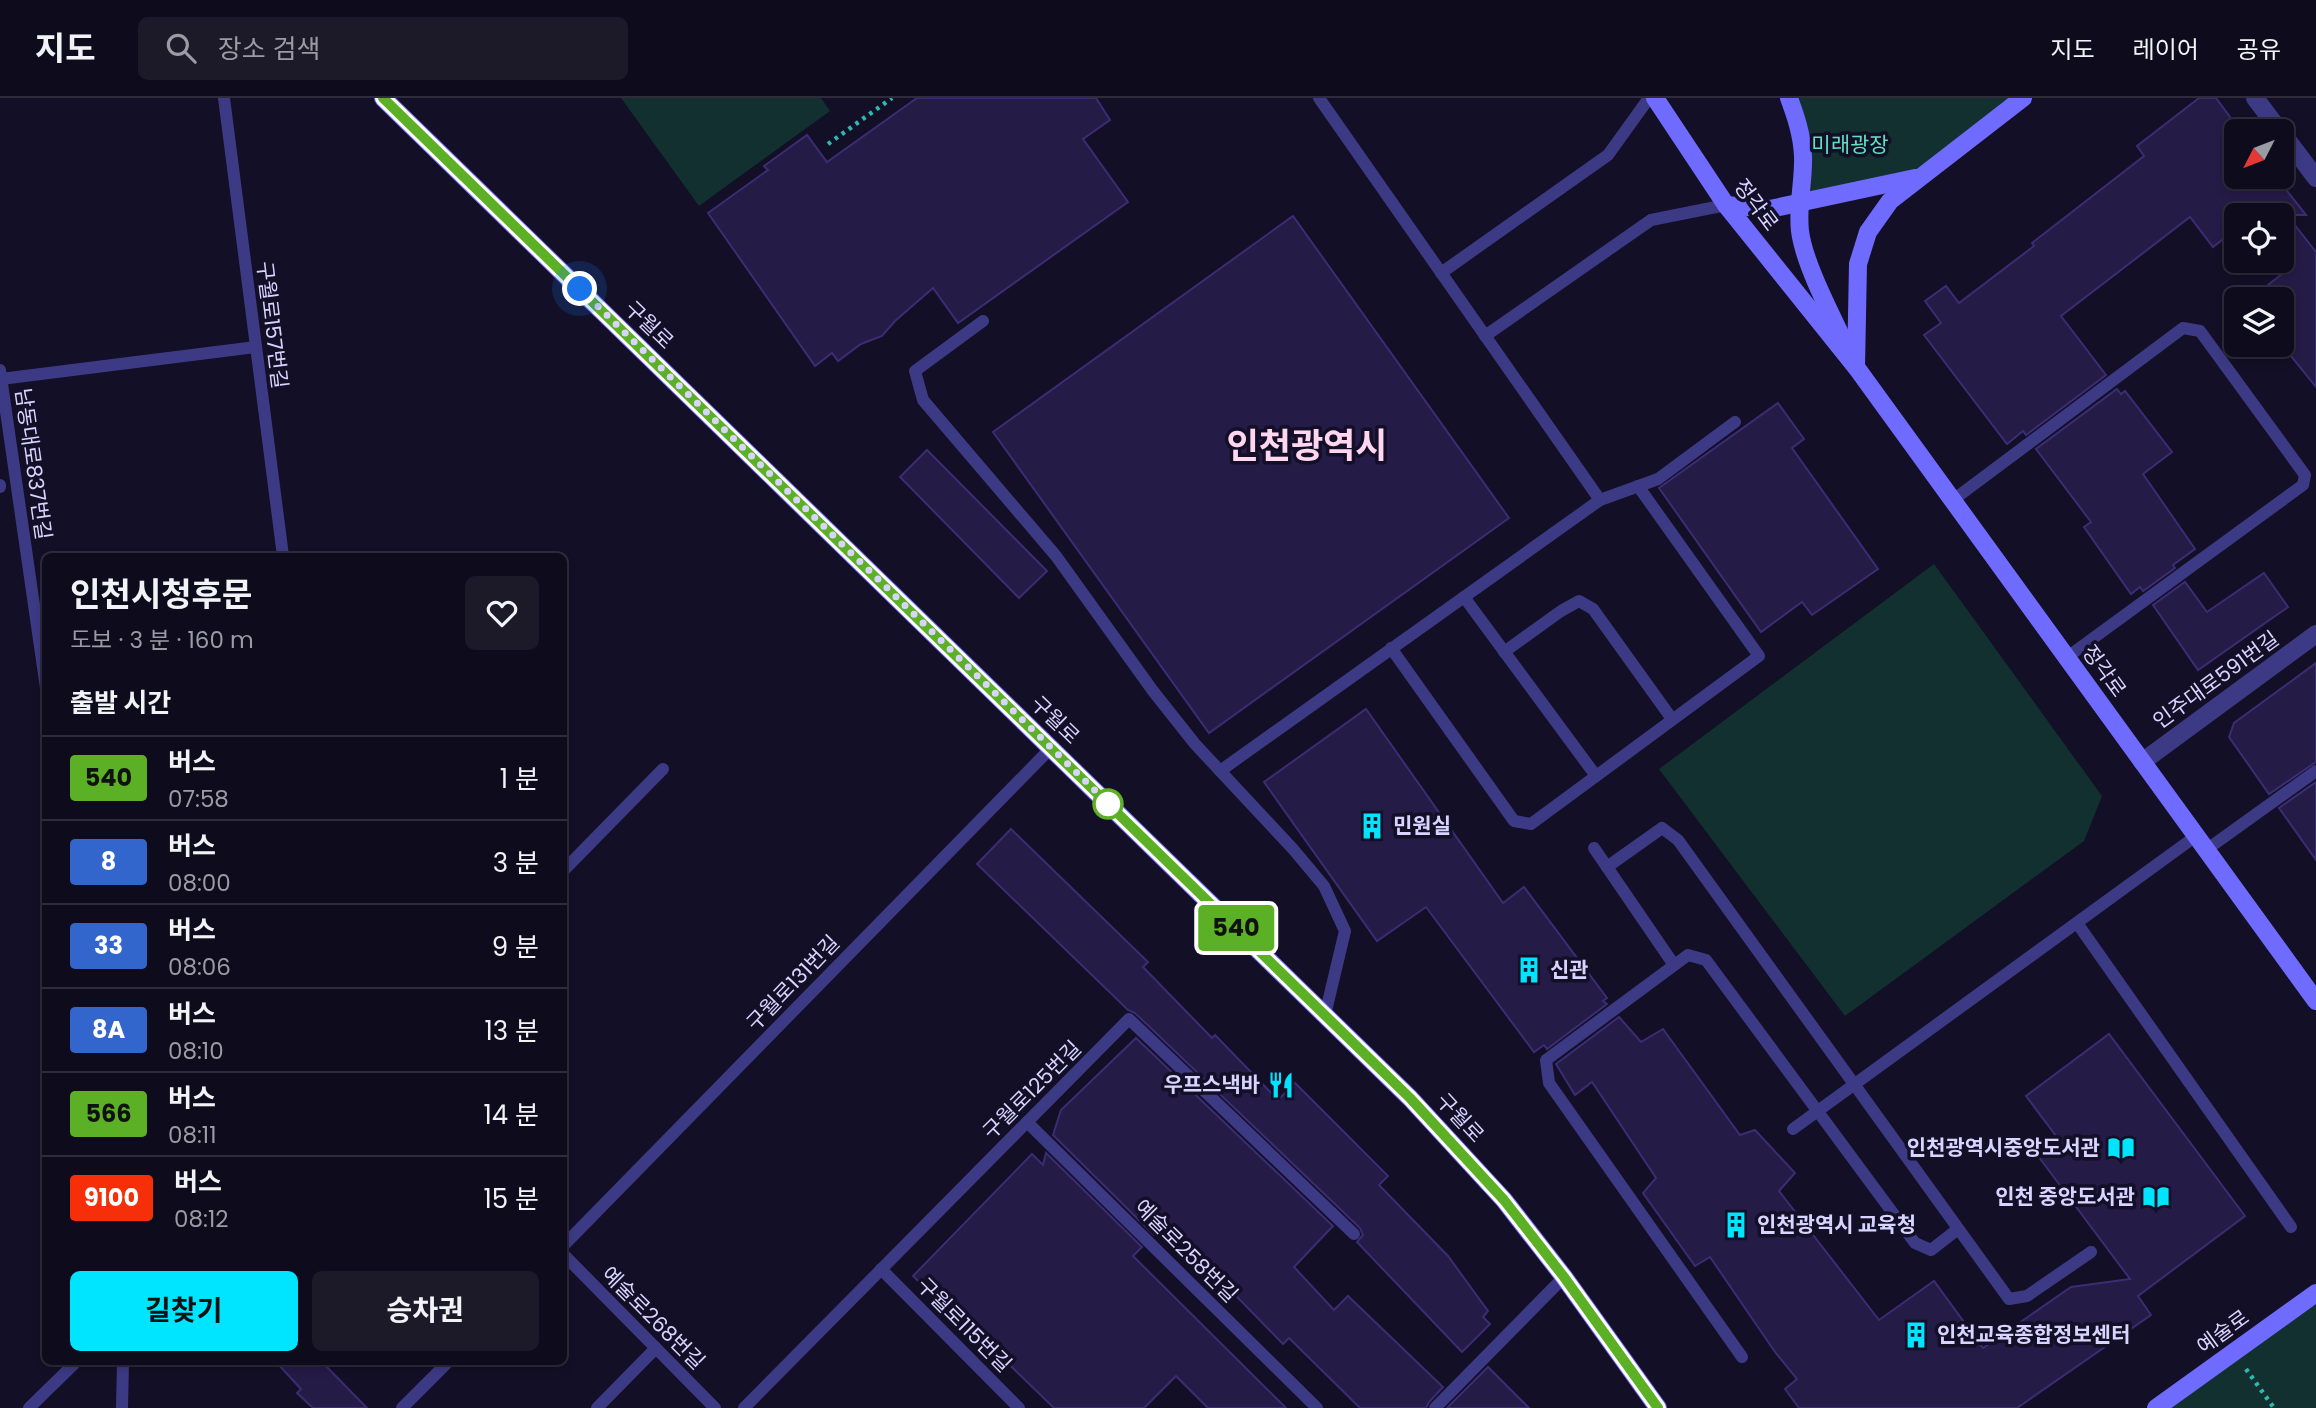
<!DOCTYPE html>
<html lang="ko">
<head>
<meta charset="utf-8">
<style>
  :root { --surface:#0e0b1c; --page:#1c1929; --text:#f1f3f6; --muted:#9b9ba3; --line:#2e2b3b; --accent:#00e5ff }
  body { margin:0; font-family:Poppins,"Noto Sans KR",sans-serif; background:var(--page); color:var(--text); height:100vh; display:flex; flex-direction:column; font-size:26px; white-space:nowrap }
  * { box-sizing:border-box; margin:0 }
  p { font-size:23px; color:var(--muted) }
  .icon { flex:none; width:38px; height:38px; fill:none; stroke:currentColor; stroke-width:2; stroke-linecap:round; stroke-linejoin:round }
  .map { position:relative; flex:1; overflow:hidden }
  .sheet { position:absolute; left:42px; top:455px; width:525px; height:812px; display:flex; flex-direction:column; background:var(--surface); border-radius:10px; box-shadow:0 4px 10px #0003,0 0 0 2px var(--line) }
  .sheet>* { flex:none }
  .badge { padding:0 14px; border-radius:5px; font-size:24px; line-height:46px }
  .needle { width:46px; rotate:228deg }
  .fabs { position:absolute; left:2224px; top:21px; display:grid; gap:14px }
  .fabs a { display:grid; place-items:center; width:70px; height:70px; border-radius:10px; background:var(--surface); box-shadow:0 4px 10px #0003,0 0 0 2px var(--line); font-size:35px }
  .you { position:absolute; width:35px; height:35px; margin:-18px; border:5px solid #fff; border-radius:50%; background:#1a73e8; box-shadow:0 0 0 10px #1a73e833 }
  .map>.badge { position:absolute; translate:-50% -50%; box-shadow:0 0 0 4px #fff }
  h2 { padding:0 28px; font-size:26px; line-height:63px }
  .round { display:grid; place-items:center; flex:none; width:74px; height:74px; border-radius:10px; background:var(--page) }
  .summary { display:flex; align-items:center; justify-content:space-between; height:119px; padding:0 28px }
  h1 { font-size:33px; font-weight:700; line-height:52px }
  .primary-button { display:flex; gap:14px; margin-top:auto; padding:14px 28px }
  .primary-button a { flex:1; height:80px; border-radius:10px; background:var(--accent); color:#111; font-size:28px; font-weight:700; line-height:80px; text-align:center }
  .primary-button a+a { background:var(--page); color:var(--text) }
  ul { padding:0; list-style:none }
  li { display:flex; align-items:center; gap:21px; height:84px; padding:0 28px; border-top:2px solid var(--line) }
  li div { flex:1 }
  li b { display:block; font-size:26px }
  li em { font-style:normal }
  li .badge { min-width:77px; font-weight:700; text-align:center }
  header { display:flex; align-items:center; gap:42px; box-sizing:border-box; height:98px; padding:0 35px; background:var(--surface); border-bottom:2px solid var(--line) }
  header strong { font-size:33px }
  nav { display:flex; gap:38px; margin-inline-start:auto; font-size:24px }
  .search { width:490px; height:63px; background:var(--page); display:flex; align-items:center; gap:18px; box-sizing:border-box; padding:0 24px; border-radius:10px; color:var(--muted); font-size:26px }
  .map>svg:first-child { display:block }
  .green { fill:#12302f }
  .building { fill:#241b47; stroke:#3b2d73; stroke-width:2 }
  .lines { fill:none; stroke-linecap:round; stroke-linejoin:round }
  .path { stroke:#2fb8b0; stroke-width:4.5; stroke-dasharray:3.5 5; stroke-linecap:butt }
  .lane { stroke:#3d3a85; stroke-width:12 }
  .street { stroke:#3d3a85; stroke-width:18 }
  .secondary { stroke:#6f6bff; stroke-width:18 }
  .line-casing { stroke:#fff; stroke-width:16 }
  .line { stroke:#5bb025; stroke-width:10 }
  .walk { stroke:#d9d4ff; stroke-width:7; stroke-dasharray:0 12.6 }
  .stop-dot { fill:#fff; stroke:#5bb025; stroke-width:3.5 }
  .labels { text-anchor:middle; stroke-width:7; stroke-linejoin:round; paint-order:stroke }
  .park-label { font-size:21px; fill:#5fe0c0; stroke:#130f26 }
  .street-label { font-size:21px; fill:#d9d4ff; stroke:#130f26 }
  .poi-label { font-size:21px; font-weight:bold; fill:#d9d4ff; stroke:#130f26; text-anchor:start }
  .town-label { font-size:35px; font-weight:bold; fill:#ffd6f0; stroke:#130f26 }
</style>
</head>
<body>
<header>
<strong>지도</strong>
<div class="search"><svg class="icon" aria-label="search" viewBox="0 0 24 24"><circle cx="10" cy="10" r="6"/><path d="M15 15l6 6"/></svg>장소 검색</div>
<nav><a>지도</a><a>레이어</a><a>공유</a></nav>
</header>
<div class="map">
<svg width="2316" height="1310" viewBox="0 0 2316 1310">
  <rect width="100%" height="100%" fill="#130f26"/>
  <g class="green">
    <polygon points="621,0 821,0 830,13 699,108"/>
    <polygon points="1789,0 2023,0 1921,78 1798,106 1803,59"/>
    <polygon points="1934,466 2102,698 2084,743 1845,918 1659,671"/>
    <polygon points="2316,1195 2316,1310 2156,1310"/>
  </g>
  <g class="building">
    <polygon points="917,0 1096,0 1110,22 1083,41 1128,104 958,225 933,190 895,223 882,238 861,246 838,263 832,255 815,268 708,115 768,72 764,68 807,37 827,64"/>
    <polygon points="2199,0 2216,0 2236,27 2236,79 2276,79 2306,117 2287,117 2316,154 2316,289 2282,247 2282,201 2250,201 2282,176 2282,117 2236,117 2236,131 2213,149 2190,119 2061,218 2106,277 2026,337 2023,333 2007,346 1924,237 1941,225 1925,203 1946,188 1959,205 2034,148 2032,145 2144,58 2137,48"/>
    <polygon points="1293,118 1509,420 1209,635 993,334"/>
    <polygon points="2117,291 2121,296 2125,293 2172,354 2143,376 2195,451 2173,467 2175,470 2143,493 2140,489 2131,496 2084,429 2091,424 2036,351"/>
    <polygon points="1778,305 1804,341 1792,350 1878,471 1812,517 1802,504 1761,534 1659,390"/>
    <polygon points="927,352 1047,473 1019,500 900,379"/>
    <polygon points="2264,475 2288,509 2198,572 2153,507 2185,484 2207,514"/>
    <polygon points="2316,565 2316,664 2269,696 2229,639 2234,625"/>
    <polygon points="1366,611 1503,805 1524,789 1607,900 1603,903 1607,906 1547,951 1544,947 1534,954 1426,809 1377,843 1264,684"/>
    <polygon points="2316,684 2316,762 2279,710"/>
    <polygon points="1011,731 1148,864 1143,869 1212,940 1215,937 1278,1002 1295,985 1388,1078 1379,1087 1448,1158 1488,1213 1483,1219 1490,1226 1462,1254 1357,1144 1363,1137 1360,1130 1135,915 1128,912 977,766"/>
    <polygon points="1619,919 1641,944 1663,931 1740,1037 1755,1032 1795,1075 1779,1093 1879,1222 1934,1183 1983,1250 2071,1189 2130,1181 2038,1058 2059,1042 2026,998 2109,936 2245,1118 2138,1198 2151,1217 2017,1310 1799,1310 1785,1291 1797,1281 1775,1254 1710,1159 1695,1168 1643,1095 1656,1080 1592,984 1575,997 1556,966"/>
    <polygon points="1136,940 1333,1128 1294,1169 1334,1212 1348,1198 1443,1289 1429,1304 1426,1310 1360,1310 1289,1240 1283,1246 1165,1125 1154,1137 1053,1037 1061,1012"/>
    <polygon points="1046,1055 1142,1149 1133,1158 1286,1310 1208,1310 1176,1278 1144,1310 1054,1310 983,1241 981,1244 913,1178 1032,1056 1043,1067"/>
    <polygon points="276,1264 322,1264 367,1310 313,1310 297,1295 301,1291"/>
    <polygon points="1488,1269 1529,1310 1447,1310"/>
  </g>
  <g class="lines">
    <g class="path">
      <polyline points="828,46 892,0"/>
      <polyline points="2246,1271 2274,1310"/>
    </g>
    <g class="lane">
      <polyline points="224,0 283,458"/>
      <polyline points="1319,0 1600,402"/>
      <polyline points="1441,175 1608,57 1649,0"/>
      <polyline points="983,223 915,273 923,302 1056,458 1153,593 1195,646 1293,751 1324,788 1345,833 1325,917"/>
      <polyline points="1485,238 1651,122 1726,107"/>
      <polyline points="0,272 46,590"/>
      <polyline points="1,281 256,249"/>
      <polyline points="0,387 0,389"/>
      <polyline points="1953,402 2183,230 2200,233 2305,377 2303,387 2066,560"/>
      <polyline points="1464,499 1596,678"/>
      <polyline points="1391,550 1514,723 1531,726 1759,558 1638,388"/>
      <polyline points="1504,554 1561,513 1579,503 1593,511 1672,621"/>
      <polyline points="1220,673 1600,402 1658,381 1735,324"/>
      <polyline points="1594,750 1674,867"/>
      <polyline points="2206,752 2316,673"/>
      <polyline points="1607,769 1662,730 1678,742 2009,1201 2027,1198 2091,1154"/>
      <polyline points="564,772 663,671"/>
      <polyline points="2077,825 2291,1129"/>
      <polyline points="1027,1024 1317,1310"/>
      <polyline points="1793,1031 2196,738"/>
      <polyline points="564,1147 1051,650"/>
      <polyline points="564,1157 715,1310"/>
      <polyline points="881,1171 1019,1310"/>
      <polyline points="1742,1259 1549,985 1546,962 1688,857 1706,862 1915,1145 1931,1152 1958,1131"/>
      <polyline points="29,1310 76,1264"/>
      <polyline points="122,1310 123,1264"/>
      <polyline points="402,1310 448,1264"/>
      <polyline points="597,1310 656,1250"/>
      <polyline points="744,1310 1129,921 1354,1136"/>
      <polyline points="1435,1310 1564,1179"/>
    </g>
    <g class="street">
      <polyline points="2255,0 2280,33"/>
      <polyline points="2282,35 2316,80"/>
      <polyline points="2142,664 2316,536"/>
    </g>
    <g class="secondary">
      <polyline points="383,0 1410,1000 1504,1102 1564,1179 1658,1310"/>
      <polyline points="1655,0 1726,107 1856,269 2316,903"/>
      <path d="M 1789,0 C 1796,19 1802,37 1803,58 C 1804,83 1797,107 1800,133 C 1804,165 1830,214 1844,244"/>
      <polyline points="1726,107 1770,111 1915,80"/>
      <polyline points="1856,269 1858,166 1868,134 1890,103 2023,0"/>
      <polyline points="2156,1310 2316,1195"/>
    </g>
  </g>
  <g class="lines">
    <g class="line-casing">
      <polyline id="line" points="383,0 1410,1000 1504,1102 1564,1179 1658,1310"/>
    </g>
    <use href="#line" class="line"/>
    <polyline class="walk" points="580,191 1110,707 1108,706"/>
  </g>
  <defs>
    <g id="building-bare" transform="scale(2.1)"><path d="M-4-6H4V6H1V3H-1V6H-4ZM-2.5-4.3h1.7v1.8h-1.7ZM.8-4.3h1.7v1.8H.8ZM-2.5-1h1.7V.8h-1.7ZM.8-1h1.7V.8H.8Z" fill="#00e5ff" stroke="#130f26" stroke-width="2.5" paint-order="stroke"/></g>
    <g id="restaurant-bare" transform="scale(2.1)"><path d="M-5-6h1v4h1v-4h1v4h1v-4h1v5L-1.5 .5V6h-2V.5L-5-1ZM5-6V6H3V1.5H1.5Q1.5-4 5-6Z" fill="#00e5ff" stroke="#130f26" stroke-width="2.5" paint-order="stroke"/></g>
    <g id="library-bare" transform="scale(2.1)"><path d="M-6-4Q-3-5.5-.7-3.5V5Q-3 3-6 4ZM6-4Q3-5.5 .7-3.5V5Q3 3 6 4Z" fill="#00e5ff" stroke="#130f26" stroke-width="2.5" paint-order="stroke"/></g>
  </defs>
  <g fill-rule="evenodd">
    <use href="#building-bare" x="1372" y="728"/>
    <use href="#building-bare" x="1529" y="872"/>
    <use href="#restaurant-bare" x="1281" y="987"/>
    <use href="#library-bare" x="2121" y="1050"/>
    <use href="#library-bare" x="2156" y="1099"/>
    <use href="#building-bare" x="1736" y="1127"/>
    <use href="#building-bare" x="1916" y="1237"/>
  </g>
  <circle class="stop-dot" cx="1108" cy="706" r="14"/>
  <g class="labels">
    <g class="park-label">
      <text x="1850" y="54">미래광장</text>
    </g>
    <g class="street-label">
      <text transform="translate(1756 107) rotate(53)" y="7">정각로</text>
      <text transform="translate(272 227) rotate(83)" y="7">구월로157번길</text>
      <text transform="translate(649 227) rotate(44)" y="7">구월로</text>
      <text transform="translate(33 366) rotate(82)" y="7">남동대로837번길</text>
      <text transform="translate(2104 573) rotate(54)" y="7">정각로</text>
      <text transform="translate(2216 582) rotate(-36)" y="7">인주대로591번길</text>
      <text transform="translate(1055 622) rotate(44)" y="7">구월로</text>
      <text transform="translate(793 885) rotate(-46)" y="7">구월로131번길</text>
      <text transform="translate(1032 992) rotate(-45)" y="7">구월로125번길</text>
      <text transform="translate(1460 1020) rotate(47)" y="7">구월로</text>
      <text transform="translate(1186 1153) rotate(45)" y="7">예술로258번길</text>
      <text transform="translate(653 1220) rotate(45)" y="7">예술로268번길</text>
      <text transform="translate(964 1227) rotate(45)" y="7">구월로115번길</text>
      <text transform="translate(2223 1234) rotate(-36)" y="7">예술로</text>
    </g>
    <g class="poi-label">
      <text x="1393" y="735">민원실</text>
      <text x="1550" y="879">신관</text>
      <text x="1260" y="994" text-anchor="end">우프스낵바</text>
      <text x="2100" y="1057" text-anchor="end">인천광역시중앙도서관</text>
      <text x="2135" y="1106" text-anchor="end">인천 중앙도서관</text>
      <text x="1757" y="1134">인천광역시 교육청</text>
      <text x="1937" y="1244">인천교육종합정보센터</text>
    </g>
    <g class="town-label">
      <text x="1307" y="360">인천광역시</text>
    </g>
  </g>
</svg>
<div class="fabs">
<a><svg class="needle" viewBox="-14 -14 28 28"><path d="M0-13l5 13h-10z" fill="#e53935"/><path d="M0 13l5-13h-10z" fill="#9b9ba3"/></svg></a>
<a><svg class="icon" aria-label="locate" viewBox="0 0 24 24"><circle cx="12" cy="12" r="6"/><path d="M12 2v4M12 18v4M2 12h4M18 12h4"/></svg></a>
<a><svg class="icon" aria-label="layers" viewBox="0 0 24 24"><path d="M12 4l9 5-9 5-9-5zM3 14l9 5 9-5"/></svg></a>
</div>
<div class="you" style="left:580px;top:191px"></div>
<b class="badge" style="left:1236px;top:830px;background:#5bb025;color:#111">540</b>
<section class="sheet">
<div class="summary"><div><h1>인천시청후문</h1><p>도보 · 3 분 · 160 m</p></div><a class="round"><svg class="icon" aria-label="heart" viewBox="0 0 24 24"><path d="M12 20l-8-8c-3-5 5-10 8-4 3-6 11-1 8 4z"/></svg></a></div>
<h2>출발 시간</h2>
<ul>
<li><span class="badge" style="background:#5bb025;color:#111">540</span><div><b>버스</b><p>07:58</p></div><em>1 분</em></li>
<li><span class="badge" style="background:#36c;color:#fff">8</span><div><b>버스</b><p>08:00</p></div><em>3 분</em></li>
<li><span class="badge" style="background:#36c;color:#fff">33</span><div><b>버스</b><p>08:06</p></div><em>9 분</em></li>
<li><span class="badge" style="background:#36c;color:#fff">8A</span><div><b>버스</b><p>08:10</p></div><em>13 분</em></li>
<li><span class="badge" style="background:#5bb025;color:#111">566</span><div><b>버스</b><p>08:11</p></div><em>14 분</em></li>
<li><span class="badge" style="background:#f72f08;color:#fff">9100</span><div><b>버스</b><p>08:12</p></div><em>15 분</em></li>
</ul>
<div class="primary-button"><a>길찾기</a><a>승차권</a></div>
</section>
</div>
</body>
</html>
